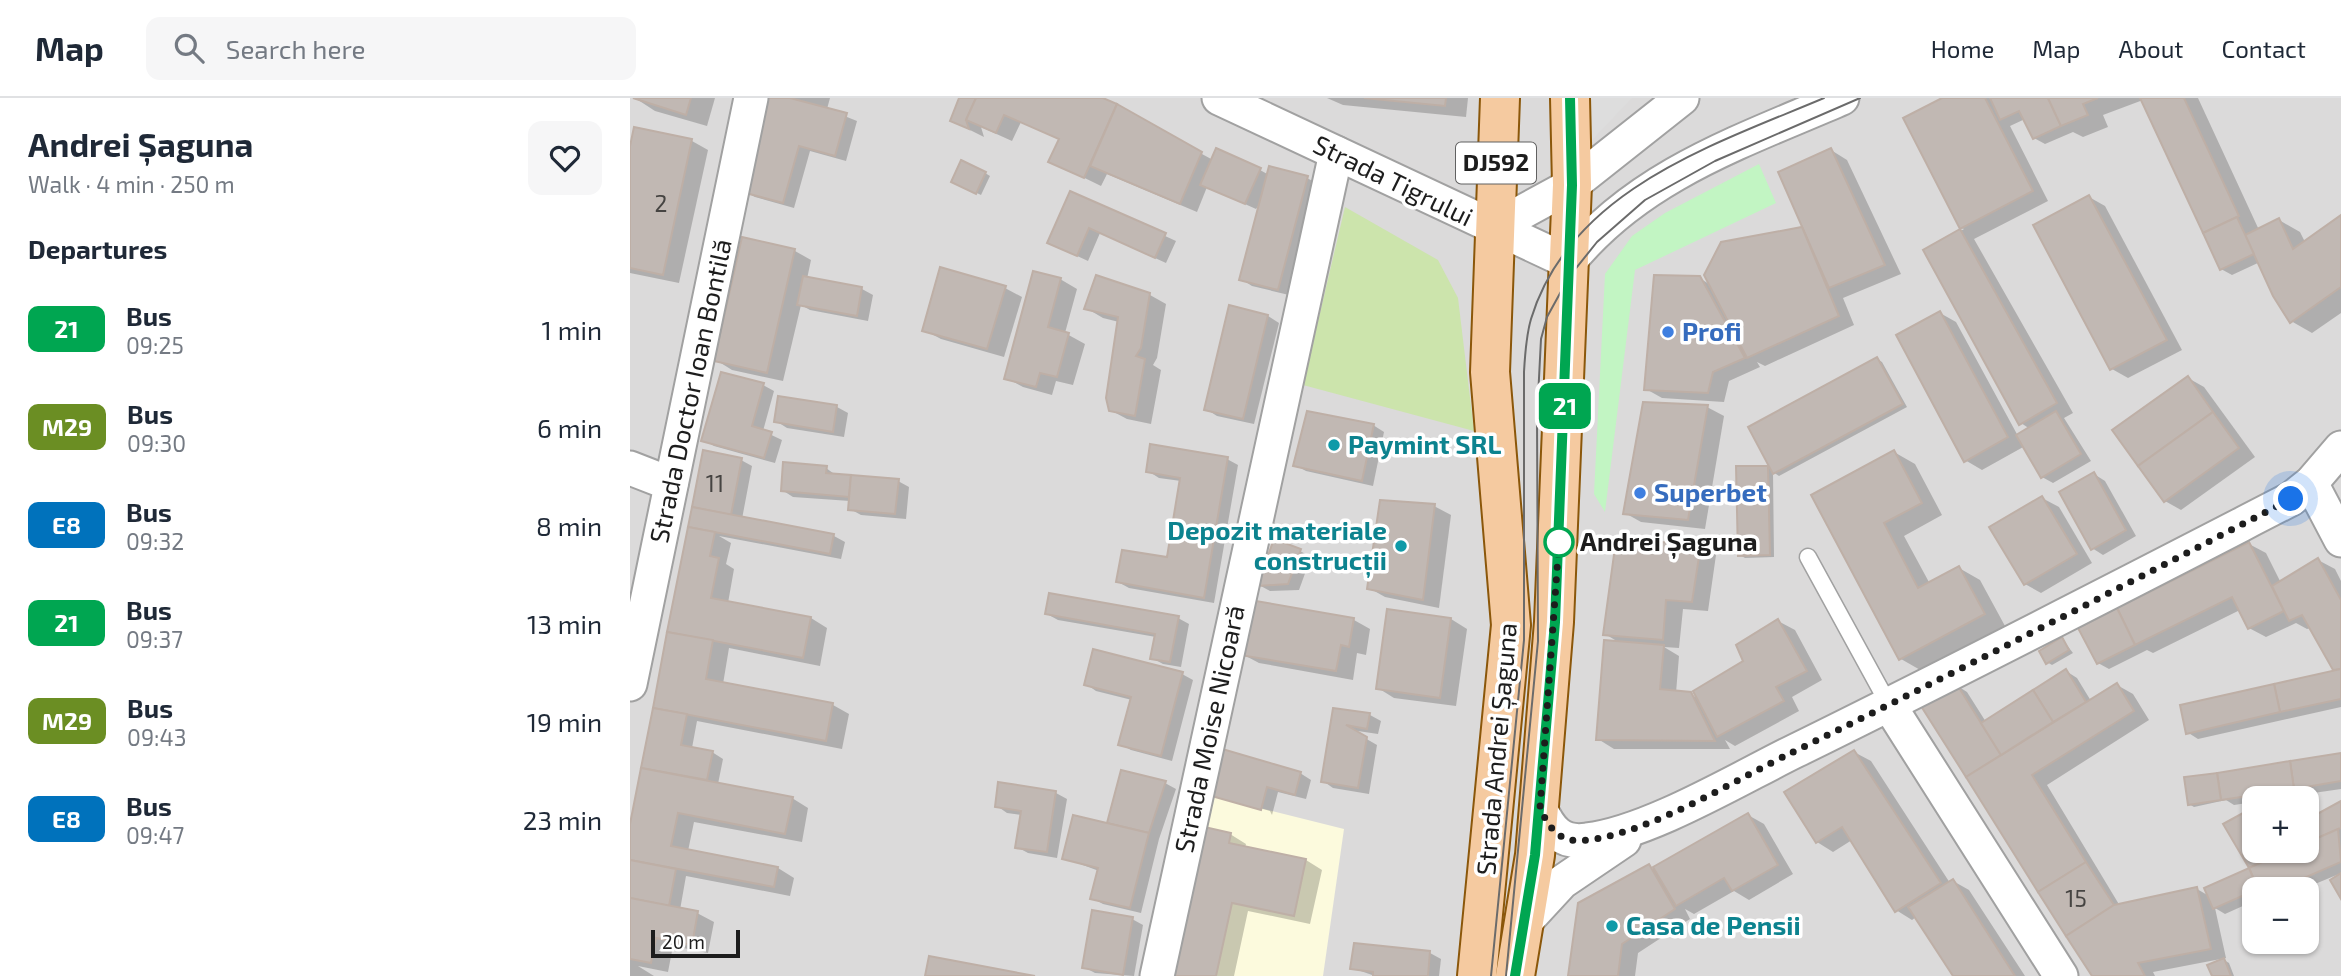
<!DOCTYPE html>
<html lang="en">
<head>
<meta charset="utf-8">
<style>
  :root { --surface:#fff; --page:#f6f6f7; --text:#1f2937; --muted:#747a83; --line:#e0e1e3 }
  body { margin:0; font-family:"Exo 2",sans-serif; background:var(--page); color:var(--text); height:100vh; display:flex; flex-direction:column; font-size:26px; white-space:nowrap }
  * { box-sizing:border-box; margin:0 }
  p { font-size:23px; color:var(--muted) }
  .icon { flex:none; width:38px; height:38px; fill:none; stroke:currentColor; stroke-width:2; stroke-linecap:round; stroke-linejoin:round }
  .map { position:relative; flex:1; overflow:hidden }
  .panel { display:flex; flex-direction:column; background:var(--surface); width:630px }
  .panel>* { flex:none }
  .badge { padding:0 14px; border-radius:10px; font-size:24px; line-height:46px }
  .tools { position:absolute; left:1612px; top:688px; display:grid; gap:14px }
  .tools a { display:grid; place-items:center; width:77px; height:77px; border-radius:14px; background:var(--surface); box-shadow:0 2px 5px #0004; font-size:35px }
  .scale { position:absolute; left:21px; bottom:18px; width:89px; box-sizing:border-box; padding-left:7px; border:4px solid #1d1d1d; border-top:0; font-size:19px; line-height:24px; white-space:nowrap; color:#1d1d1d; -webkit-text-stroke:5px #fff; paint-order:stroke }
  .you { position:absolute; width:35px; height:35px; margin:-18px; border:5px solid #fff; border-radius:50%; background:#1a73e8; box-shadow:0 0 0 10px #1a73e833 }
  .map>.badge { position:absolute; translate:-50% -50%; box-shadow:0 0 0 4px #fff }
  h2 { padding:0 28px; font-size:26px; line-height:63px }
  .round { display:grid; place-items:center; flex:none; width:74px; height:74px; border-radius:14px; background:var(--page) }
  .headline { display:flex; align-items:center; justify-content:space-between; height:119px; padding:0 28px }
  h1 { font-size:33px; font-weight:700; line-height:52px }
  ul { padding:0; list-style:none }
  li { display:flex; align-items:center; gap:21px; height:98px; padding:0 28px }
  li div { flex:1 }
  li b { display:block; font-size:26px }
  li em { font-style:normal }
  li .badge { min-width:77px; font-weight:700; text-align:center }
  header { display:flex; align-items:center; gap:42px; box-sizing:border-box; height:98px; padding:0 35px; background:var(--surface); border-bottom:2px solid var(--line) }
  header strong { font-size:33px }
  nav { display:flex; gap:38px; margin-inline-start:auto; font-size:24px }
  .search { width:490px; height:63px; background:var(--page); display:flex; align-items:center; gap:18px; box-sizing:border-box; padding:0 24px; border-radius:14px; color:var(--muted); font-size:26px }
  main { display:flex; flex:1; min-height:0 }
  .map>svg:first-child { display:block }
  .residential { fill:#dbdada; fill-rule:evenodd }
  .education { fill:#fcfadd }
  .grass { fill:#cce4ac }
  .park { fill:#c2f5c3 }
  .parking { fill:#ddd }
  .shadow { fill:#0003 }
  .building { fill:#c1b8b3; stroke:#beafa6; stroke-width:2 }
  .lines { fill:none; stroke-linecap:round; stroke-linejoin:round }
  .lane-casing { stroke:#a1a1a1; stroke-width:19 }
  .street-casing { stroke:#a1a1a1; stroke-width:37 }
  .primary-casing { stroke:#8b570a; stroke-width:42 }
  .lane { stroke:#fff; stroke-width:16 }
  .street { stroke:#fff; stroke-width:33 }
  .primary { stroke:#f5caa0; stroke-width:38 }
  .tram { stroke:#6b6b6b; stroke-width:2 }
  .line-casing { stroke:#fff; stroke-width:16 }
  .line { stroke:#00a651; stroke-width:10 }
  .walk { stroke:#1d1d1d; stroke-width:7; stroke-dasharray:0 12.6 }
  .shop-dot { fill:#3f7fe0; stroke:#fff; stroke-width:2.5 }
  .culture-dot { fill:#0f9aa8; stroke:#fff; stroke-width:2.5 }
  .stop-dot { fill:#fff; stroke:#00a651; stroke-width:3.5 }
  .labels { text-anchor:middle; stroke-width:7; stroke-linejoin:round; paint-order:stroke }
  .number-label { font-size:23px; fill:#464442 }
  .shield { fill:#fff; stroke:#616161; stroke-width:2 }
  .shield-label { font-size:24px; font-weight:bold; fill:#1d1d1d }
  .street-label { font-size:26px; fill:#1d1d1d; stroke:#fff }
  .shop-label { font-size:26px; font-weight:bold; fill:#366cbe; stroke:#fff; text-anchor:start }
  .culture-label { font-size:26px; font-weight:bold; fill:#0d838f; stroke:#fff; text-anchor:start }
  .stop-label { font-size:26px; font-weight:bold; fill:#1d1d1d; stroke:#fff; text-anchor:start }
</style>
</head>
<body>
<header>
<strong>Map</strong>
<div class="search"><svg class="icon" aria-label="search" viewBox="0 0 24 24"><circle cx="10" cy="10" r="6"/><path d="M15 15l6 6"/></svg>Search here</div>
<nav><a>Home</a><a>Map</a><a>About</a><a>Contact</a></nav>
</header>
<main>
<section class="panel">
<div class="headline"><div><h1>Andrei Șaguna</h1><p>Walk · 4 min · 250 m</p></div><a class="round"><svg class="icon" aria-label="heart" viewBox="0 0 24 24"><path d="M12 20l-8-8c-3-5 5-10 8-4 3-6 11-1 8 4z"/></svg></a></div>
<h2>Departures</h2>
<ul>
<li><span class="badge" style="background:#00a651;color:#fff">21</span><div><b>Bus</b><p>09:25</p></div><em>1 min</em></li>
<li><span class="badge" style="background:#6b8e23;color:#fff">M29</span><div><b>Bus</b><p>09:30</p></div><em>6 min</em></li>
<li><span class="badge" style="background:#0072bc;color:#fff">E8</span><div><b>Bus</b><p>09:32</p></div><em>8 min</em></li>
<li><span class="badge" style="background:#00a651;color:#fff">21</span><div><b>Bus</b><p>09:37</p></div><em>13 min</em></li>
<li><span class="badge" style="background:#6b8e23;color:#fff">M29</span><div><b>Bus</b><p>09:43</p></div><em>19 min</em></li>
<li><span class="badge" style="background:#0072bc;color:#fff">E8</span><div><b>Bus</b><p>09:47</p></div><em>23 min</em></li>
</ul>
</section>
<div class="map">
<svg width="1711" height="878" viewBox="0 0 1711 878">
  <rect width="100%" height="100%" fill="#ede9e3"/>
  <path class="residential" d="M 0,0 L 1711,0 L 1711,878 L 0,878 ZM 1624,700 L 1676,700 L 1676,752 L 1624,752 ZM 1624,791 L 1676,791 L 1676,844 L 1624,844 Z"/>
  <polygon class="education" points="574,696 714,731 693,878 538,878"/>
  <polygon class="grass" points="715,109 808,162 828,200 844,333 673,287"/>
  <polygon class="park" points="1129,66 1146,105 1005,172 975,414 964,396 975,176 1002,138 1035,115"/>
  <polygon class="parking" points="950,0 1002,0 946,59"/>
  <g class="shadow">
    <polygon points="5,0 85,0 77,28 25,13"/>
    <polygon points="140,0 200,0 197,11 227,23 216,63 180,53 164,110 125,99 114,93"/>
    <polygon points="331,0 469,0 583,62 630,72 639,77 677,80 688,86 659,197 622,188 611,181 632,103 626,111 577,89 567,114 477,76 471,88 420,63 430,42 391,24 382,43 351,29 354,39 322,23"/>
    <polygon points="697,0 838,0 836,19 713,7"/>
    <polygon points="1316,0 1568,0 1629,132 1649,122 1670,134 1675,144 1711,119 1711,215 1682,235 1661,223 1630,164 1602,177 1591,171 1513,2 1473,17 1478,29 1453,39 1443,34 1415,46 1404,40 1395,21 1380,28 1418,103 1344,141 1443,315 1434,320 1461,363 1423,385 1412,379 1395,348 1352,372 1335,362 1310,215 1326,224 1388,338 1400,331 1391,325 1295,153 1334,131 1331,130"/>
    <polygon points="5,31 62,43 78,52 49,185 0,175 0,56"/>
    <polygon points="1201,52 1217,62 1271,176 1213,200 1224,227 1135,268 1127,264 1130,269 1099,283 1094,304 1032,300 1016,291 1069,180 1081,187 1092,146 1174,130"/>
    <polygon points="355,75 360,78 351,97 328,86"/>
    <polygon points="441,95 546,143 536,165 470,135 458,163 430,150"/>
    <polygon points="1459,99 1475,108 1552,252 1498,280 1482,271"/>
    <polygon points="165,153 181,162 177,181 232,191 243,197 238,223 180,212 171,207 153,283 102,272 86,262"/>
    <polygon points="467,179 520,197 536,206 527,260 523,267 531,272 521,326 497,321 480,312 489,224 473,220 456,210"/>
    <polygon points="430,181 447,191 435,235 455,246 443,287 426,283 422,297 393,289 376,280"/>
    <polygon points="375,190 392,199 374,259 311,241 294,232"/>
    <polygon points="600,209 638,218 649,225 624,326 587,318 576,311"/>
    <polygon points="1247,261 1252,264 1277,309 1149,378 1143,374 1144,459 1115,460 1110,457 1138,369 1143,372"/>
    <polygon points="1558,280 1574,289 1625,359 1551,412 1535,403"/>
    <polygon points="133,287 144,293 133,333 152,342 145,365 84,348 74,342"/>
    <polygon points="150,300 207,309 218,315 214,339 157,330 146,323"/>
    <polygon points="1077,309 1094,318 1075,431 1011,424 995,415"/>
    <polygon points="743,327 754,334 743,388 676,373 665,367"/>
    <polygon points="74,354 111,362 122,368 112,421 204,438 215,444 211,461 89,438 101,445 96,466 104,471 98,505 181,520 197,530 190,568 99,550 93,586 203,607 219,616 212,651 67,623 62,650 82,654 93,661 88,686 162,700 178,710 172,744 64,724 58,753 148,770 164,780 160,798 56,778 50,812 67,815 84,824 78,855 43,848 38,874 8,868 24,878 0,878 0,735"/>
    <polygon points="1264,354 1285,366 1312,417 1274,438 1300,486 1329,470 1350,482 1375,528 1292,573 1271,561 1183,397"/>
    <polygon points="597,361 608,367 584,505 499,490 488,484 538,461 551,383 529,380 518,373"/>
    <polygon points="196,370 207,378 268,383 279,389 276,421 231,417 220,411 220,403 163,399 152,392"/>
    <polygon points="1464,376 1475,383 1506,438 1473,457 1462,450"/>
    <polygon points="1412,400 1429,409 1462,465 1411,495 1395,486"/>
    <polygon points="804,408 821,417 809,510 755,499 739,490"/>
    <polygon points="1619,446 1636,455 1651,485 1688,462 1705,471 1711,483 1711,609 1568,641 1557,634 1708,573 1681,530 1677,531 1666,525 1636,539 1619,530 1610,512 1523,555 1517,552 1479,571 1468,565"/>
    <polygon points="1070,447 1086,457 1078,513 1053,511 1049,550 1034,549 1049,558 1046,595 1060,596 1069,601 1116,564 1148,523 1165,532 1192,582 1162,599 1169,613 1105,648 1095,642 1100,651 984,651 968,641 990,545 975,536"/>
    <polygon points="670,453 681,459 669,492 640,493 629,487"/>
    <polygon points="621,504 724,522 740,531 736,557 727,555 723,582 629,565 612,556"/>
    <polygon points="417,516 548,520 559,526 551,569 533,566 522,560 526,539 428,522"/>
    <polygon points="821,521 837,531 826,608 764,600 748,590"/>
    <polygon points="1432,541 1443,555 1422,567 1417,564"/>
    <polygon points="1436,573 1447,580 1461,603 1487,587 1503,596 1519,622 1417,687 1490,808 1567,791 1579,798 1623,770 1624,711 1624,752 1676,752 1676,724 1711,705 1711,797 1702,782 1709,776 1673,791 1624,791 1624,803 1595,816 1585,810 1596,860 1523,874 1525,878 1464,878 1293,608 1326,587 1337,594 1356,624"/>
    <polygon points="552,576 563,582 542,663 501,652 490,646 502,602 466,593 456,586"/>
    <polygon points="705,612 740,617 751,623 748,636 721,632 747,647 739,696 703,690 693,683"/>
    <polygon points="1224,654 1241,663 1320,785 1323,783 1339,792 1395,878 1326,878 1286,819 1282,822 1266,812 1222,742 1203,754 1187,744"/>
    <polygon points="1711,657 1711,691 1650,700 1624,700 1624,704 1604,707 1596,702 1564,709 1559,706 1587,676"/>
    <polygon points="492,674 535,685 546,691 529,741 511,815 473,806 462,800 469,773 434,760 479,727"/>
    <polygon points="670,675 681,682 676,701 648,694 642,717 640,713 573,694"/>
    <polygon points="426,695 437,701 427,760 398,755 387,749 392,717 377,715 367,708"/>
    <polygon points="1118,717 1134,726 1163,776 1119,802 1104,793 1064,816 1055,811 1060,821 1008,855 1005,878 940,878 1019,768 1023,771"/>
    <polygon points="600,736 616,746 615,750 676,762 692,772 680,826 618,813 604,878 540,878"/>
    <polygon points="502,821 513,827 504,878 465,875 454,869"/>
    <polygon points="800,855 811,861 809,878 745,878 722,870"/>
    <polygon points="1594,862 1599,865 1604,878 1584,878"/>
  </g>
  <g class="building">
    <polygon points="3,0 61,0 56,17"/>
    <polygon points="138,0 160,0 217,15 205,58 169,48 153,105 112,94"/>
    <polygon points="329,0 346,0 336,22 339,31 320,23"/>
    <polygon points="346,0 473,0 487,6 454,80 418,64 429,41 374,17 366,35 336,22"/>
    <polygon points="734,0 816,0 815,8"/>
    <polygon points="1312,0 1355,0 1403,93 1330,131 1273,20"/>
    <polygon points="1360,0 1418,0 1431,28 1403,41 1389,13 1370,22"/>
    <polygon points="1418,0 1468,0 1453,6 1458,17 1431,28"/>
    <polygon points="1510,0 1554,0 1609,118 1573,135"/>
    <polygon points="487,6 572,54 550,106 460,68"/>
    <polygon points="4,29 62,41 33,177 0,170 0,48"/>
    <polygon points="586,50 631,70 615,106 570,87"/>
    <polygon points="1201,50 1255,167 1199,190 1148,74"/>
    <polygon points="331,62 356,74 346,96 321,84"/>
    <polygon points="639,68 678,78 648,192 609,182"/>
    <polygon points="440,93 536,135 525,160 459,130 447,158 417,145"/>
    <polygon points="1459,97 1537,242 1480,272 1403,127"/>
    <polygon points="1711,117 1711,189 1660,225 1643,198 1615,137 1649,120 1663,151"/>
    <polygon points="1607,119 1624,156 1590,172 1573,135"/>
    <polygon points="1172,129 1209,218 1117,260 1074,177 1091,144"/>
    <polygon points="1330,131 1427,305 1389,327 1293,152"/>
    <polygon points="112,139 165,151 137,275 84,263"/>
    <polygon points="310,169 376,188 357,251 292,233"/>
    <polygon points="403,173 431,180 418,229 439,235 427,279 410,275 406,289 374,281"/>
    <polygon points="466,177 520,195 511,250 506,258 515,261 505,318 479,313 476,300 488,219 454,211"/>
    <polygon points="1024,177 1070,178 1115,260 1083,274 1078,295 1014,292"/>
    <polygon points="173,178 232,189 227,218 167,207"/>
    <polygon points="599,207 638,217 613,321 574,312"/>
    <polygon points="1310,213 1378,339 1334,364 1266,237"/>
    <polygon points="1247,259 1273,306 1143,376 1118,329"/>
    <polygon points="91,274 134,285 122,328 142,334 134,360 71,343"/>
    <polygon points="1558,278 1583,314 1508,368 1482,332"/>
    <polygon points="148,298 207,307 203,334 144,324"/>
    <polygon points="1013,304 1078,307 1058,422 993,416"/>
    <polygon points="677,313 744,326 732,383 663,368"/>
    <polygon points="1426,313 1451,356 1411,380 1386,337"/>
    <polygon points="1583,314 1609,350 1534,404 1508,368"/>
    <polygon points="520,346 598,359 574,500 486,484 492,452 537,459 550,380 516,374"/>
    <polygon points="73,352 112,360 101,417 62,409"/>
    <polygon points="1264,352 1292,405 1254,425 1288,490 1329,468 1355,516 1269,562 1181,397"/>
    <polygon points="153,364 197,368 196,375 221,377 219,399 151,393"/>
    <polygon points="1106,368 1138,368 1140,457 1108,458"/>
    <polygon points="1464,374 1496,432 1461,452 1429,394"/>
    <polygon points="221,377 269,381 265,416 218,412"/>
    <polygon points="1412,398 1447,456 1394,487 1359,429"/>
    <polygon points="750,402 805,406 793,502 737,491"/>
    <polygon points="62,409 204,436 200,456 58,429"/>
    <polygon points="58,429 85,434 80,458 89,460 81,500 181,519 173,560 37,534"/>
    <polygon points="644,441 671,451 658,486 627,488"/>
    <polygon points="986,442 1071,446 1062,504 1036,502 1033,542 973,537"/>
    <polygon points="1619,444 1654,513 1618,531 1602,499 1505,547 1487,510"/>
    <polygon points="1688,460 1711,502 1711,571 1703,572 1672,517 1659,523 1642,488"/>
    <polygon points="419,495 549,518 540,564 520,561 525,536 415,516"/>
    <polygon points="620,502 724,520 719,549 711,547 706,573 610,557"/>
    <polygon points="1487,510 1505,547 1467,566 1448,530"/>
    <polygon points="757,511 821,520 810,600 746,591"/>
    <polygon points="1148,521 1177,573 1146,589 1154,603 1087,639 1063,593 1113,563 1106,547"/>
    <polygon points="37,534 83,542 76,581 203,605 196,643 23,610"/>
    <polygon points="1432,539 1439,552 1416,566 1409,553"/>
    <polygon points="974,542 1034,547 1030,591 1061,594 1085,643 966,642"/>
    <polygon points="463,551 553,574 531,658 488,647 501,599 454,587"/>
    <polygon points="1436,571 1456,604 1423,624 1403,592"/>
    <polygon points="1711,571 1711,601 1650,614 1644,586"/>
    <polygon points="1326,585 1371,657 1336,679 1291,608"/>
    <polygon points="1487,585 1504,613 1402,677 1456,764 1408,794 1336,679"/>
    <polygon points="1644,586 1650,614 1556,636 1550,607"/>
    <polygon points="1403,592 1423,624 1371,657 1351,625"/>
    <polygon points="23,610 57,616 51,647 83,653 77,682 11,670"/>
    <polygon points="703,610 740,615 737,631 716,627 737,639 728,690 691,684"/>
    <polygon points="582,648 671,674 665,697 637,689 631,712 571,695"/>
    <polygon points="1224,652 1311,785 1265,814 1212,729 1186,745 1154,694"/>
    <polygon points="1711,655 1711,683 1664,691 1660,663"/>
    <polygon points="1660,663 1664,691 1591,702 1587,675"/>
    <polygon points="11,670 163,699 155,736 48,715 41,748 148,769 144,789 0,762 0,726"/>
    <polygon points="491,672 536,683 519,735 477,725"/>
    <polygon points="1587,675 1591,702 1558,707 1554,679"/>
    <polygon points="368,684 426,693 417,754 385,750 391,713 365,709"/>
    <polygon points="1711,703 1711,730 1676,745 1676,722"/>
    <polygon points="1624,709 1624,752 1659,752 1619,770 1593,726"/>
    <polygon points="1118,715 1148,767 1102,793 1094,780 1046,808 1023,769"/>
    <polygon points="443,717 519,735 500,810 460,801 468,770 432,761"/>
    <polygon points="570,728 601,735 599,745 676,761 664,818 602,805 586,878 538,878"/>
    <polygon points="1708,731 1711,764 1649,791 1628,791 1619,770 1659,752 1676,752 1676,745"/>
    <polygon points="0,762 46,771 39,808 0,800"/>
    <polygon points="1456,764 1484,807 1436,838 1408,794"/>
    <polygon points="1019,766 1045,811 992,846 988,878 938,878 948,805"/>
    <polygon points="1619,770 1628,791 1583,811 1574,790"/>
    <polygon points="1711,775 1711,801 1700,782"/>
    <polygon points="1323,781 1385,878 1323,878 1278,809"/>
    <polygon points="1567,789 1581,851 1508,865 1515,878 1462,878 1436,838 1484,807"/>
    <polygon points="0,800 68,813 62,847 26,840 21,865 0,861"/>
    <polygon points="462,812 503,819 493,877 452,870"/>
    <polygon points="724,845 800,853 798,878 743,878 743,874 720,871"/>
    <polygon points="299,858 405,878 295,878"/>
    <polygon points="1594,860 1601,878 1582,878 1577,867"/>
  </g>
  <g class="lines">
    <g class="lane-casing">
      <polyline id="lane" points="1178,459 1259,607"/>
    </g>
    <g class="street-casing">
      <g id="street">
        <path d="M 589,0 L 939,164 C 1009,77 1113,43 1212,0"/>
        <polyline points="863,130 942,87 1052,0"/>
        <polyline points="0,370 41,386"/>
        <polyline points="1681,385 1711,442"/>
        <polyline points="0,586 121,0"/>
        <polyline points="1259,607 1431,878"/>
        <path d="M 910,710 C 920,732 931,746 957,742 C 1018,735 1108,681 1165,653 C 1332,571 1496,486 1661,401 L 1681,385 L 1711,350"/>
        <polyline points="896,823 932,784 994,742"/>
        <polyline points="527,878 706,55"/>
      </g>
    </g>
    <g class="primary-casing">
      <g id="primary">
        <polyline points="847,878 881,527 860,274 870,0"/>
        <polyline points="885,878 905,757 924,524 942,87 940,0"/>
      </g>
    </g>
    <use href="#lane" class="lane"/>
    <use href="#street" class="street"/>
    <use href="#primary" class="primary"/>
    <g class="tram">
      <path d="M 861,878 L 894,542 L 894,274 C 895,256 896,238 901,221 C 940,92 1083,47 1194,0"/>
      <polyline points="876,878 908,543 907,319 911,241 917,219 939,179 967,144 1015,102 1085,63 1230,0"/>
    </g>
  </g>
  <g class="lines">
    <g class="line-casing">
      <polyline id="line" points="885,878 905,757 925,524 942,87 940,0"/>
    </g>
    <use href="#line" class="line"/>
    <path class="walk" d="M 929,444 L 910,710 C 920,732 931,746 957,742 C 1020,735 1103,683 1161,655 C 1329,573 1495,487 1661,401"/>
  </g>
  <g class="shop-dot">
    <circle cx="1038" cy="234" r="7"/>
    <circle cx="1010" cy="395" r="7"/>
  </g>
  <g class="culture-dot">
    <circle cx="704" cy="347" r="7"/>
    <circle cx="771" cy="448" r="7"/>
    <circle cx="982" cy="828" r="7"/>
  </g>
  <circle class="stop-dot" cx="929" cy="444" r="14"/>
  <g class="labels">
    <g class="number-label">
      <text x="31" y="114">2</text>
      <text x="85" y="394">11</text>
      <text x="1446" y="809">15</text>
    </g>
    <rect class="shield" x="826" y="44.5" width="80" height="41" rx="5"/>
    <g class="shield-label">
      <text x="866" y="73">DJ592</text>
    </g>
    <g class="street-label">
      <text transform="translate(763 83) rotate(26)" y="9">Strada Tigrului</text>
      <text transform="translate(61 293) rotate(-78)" y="9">Strada Doctor Ioan Bontilă</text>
      <text transform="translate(580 631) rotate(-78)" y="9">Strada Moise Nicoară</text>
      <text transform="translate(867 651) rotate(-85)" y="9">Strada Andrei Șaguna</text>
    </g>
    <g class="shop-label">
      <text x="1052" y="243">Profi</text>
      <text x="1024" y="404">Superbet</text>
    </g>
    <g class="culture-label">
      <text x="718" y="356">Paymint SRL</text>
      <text x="757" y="442" text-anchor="end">Depozit materiale<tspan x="757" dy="30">construcții</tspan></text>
      <text x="996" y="837">Casa de Pensii</text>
    </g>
    <g class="stop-label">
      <text x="950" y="453">Andrei Șaguna</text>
    </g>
  </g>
</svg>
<div class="tools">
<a>+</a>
<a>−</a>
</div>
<div class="scale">20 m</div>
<div class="you" style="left:1661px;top:401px"></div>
<b class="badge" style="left:935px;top:308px;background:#00a651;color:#fff">21</b>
</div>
</main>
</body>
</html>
